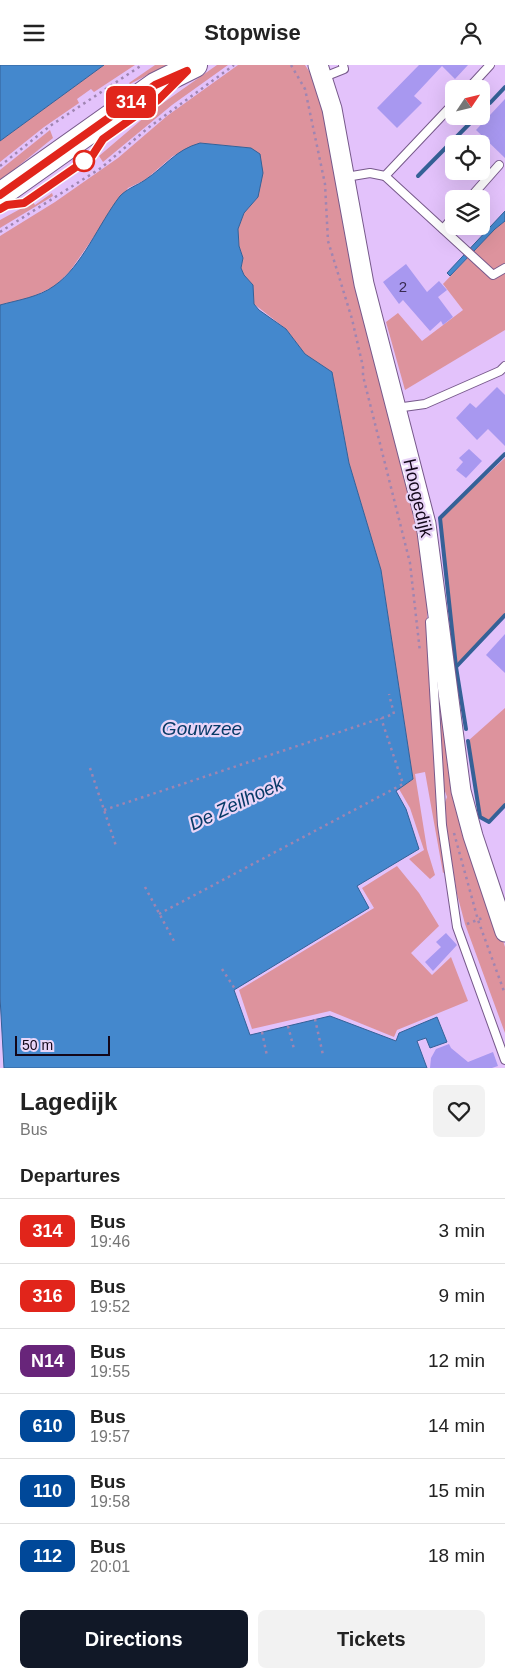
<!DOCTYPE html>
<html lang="en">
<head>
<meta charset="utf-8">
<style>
  :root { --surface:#fff; --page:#f2f2f2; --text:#222; --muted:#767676; --line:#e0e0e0; --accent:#111827 }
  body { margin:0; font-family:Helvetica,sans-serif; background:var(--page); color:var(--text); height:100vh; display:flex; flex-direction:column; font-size:19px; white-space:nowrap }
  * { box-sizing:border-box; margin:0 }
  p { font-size:16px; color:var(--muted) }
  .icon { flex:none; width:28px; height:28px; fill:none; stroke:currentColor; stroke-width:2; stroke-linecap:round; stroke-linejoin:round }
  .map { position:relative; height:1003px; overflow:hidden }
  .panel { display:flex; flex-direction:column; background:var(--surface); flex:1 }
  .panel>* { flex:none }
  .badge { padding:0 10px; border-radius:8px; font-size:18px; line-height:32px }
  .needle { width:32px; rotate:55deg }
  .buttons { position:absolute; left:445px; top:15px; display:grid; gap:10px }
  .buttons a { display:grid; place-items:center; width:45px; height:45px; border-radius:8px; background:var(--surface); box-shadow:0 5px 20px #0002; font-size:25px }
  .scale { position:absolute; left:15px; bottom:12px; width:95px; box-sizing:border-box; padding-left:5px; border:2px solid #13071a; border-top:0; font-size:14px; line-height:18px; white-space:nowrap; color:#13071a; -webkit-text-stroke:4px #e9d5f8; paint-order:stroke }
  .map>.badge { position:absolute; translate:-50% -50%; box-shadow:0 0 0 2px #fff }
  h2 { padding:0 20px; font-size:19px; line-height:45px }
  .round { display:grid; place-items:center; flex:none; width:52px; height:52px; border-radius:8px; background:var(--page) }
  .overview { display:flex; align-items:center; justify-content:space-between; height:85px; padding:0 20px }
  h1 { font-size:24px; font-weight:700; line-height:38px }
  .button { display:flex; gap:10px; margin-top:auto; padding:10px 20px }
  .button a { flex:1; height:58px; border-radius:8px; background:var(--accent); color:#fff; font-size:20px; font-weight:700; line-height:58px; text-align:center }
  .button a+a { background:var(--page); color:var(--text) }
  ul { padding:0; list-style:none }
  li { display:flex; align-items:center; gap:15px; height:65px; padding:0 20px; border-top:1px solid var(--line) }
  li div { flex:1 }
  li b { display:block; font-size:19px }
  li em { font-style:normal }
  li .badge { min-width:55px; font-weight:700; text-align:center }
  header { display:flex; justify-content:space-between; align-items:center; height:65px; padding:0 20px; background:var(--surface); font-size:22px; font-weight:700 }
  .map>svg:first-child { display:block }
  .green { fill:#dd939d }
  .water { fill:#4488cd; stroke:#356197 }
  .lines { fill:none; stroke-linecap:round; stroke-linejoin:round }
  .stream { stroke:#356197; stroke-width:4 }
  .building { fill:#a898f0 }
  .service-casing { stroke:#77598b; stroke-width:10 }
  .tertiary-casing { stroke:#77598b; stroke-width:21 }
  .primary-casing { stroke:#77598b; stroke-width:26 }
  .path { stroke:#9f85b1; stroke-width:2.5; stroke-dasharray:2.5 4; stroke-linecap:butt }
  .service { stroke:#fff; stroke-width:8 }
  .tertiary { stroke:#fff; stroke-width:19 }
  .primary { stroke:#fff; stroke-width:24 }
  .line-casing { stroke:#fff; stroke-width:11 }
  .line { stroke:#e1251b; stroke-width:8 }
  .stop-dot { fill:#fff; stroke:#e1251b; stroke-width:2.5 }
  .labels { text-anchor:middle; stroke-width:4.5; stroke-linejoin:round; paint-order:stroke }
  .number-label { font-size:15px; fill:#382b50 }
  .street-label { font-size:18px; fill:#13071a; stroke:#e9d5f8 }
  .water-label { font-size:19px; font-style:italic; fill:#073a67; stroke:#e9d5f8 }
</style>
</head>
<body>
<header><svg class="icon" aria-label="menu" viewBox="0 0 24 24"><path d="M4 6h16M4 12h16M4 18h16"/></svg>Stopwise<svg class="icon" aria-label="person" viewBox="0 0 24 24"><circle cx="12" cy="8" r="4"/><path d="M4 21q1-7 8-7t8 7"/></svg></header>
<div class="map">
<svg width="505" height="1003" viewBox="0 0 505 1003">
  <rect width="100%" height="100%" fill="#e3c2fb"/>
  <g class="green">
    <polygon points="104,0 135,0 94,27 91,24 77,34 79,38 44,62 0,97 0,76"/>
    <polygon points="155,0 167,0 130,19 129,18"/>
    <polygon points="217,0 228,0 172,40 103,97 99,91 153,45"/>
    <polygon points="238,0 305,0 317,18 410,417 428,513 427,550 446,806 443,808 425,707 415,709 427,784 435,810 430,814 409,794 424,785 410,743 399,724 413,714 381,505 349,398 332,307 305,289 286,264 254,239 253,220 244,210 241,203 243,193 239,181 238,164 244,148 258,132 251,83 200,78 173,91 145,115 128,123 70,206 55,221 30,233 0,240 0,171 55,137 118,93 167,51"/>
    <polygon points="50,65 53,73 0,116 0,105"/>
    <polygon points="52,128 53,131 0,163 0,155 33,137 35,140"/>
    <polygon points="505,156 505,265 405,325 386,257 398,248 422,276 463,245 443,219 495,164"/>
    <polygon points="505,393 505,550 456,602 440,453"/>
    <polygon points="440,627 456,729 505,882 505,968 465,859 457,829 443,743 447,732 441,715"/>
    <polygon points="505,643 505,740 489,757 480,752 468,676"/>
    <polygon points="397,801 419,828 439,861 411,888 432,910 451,892 468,936 397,965 394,972 330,946 252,964 239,925 374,843 362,823"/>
  </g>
  <g class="water">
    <polygon points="0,0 104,0 0,76"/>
    <path d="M 200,78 L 251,83 L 260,89 L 263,108 L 258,132 L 244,148 L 238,164 L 239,181 L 243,193 L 241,203 L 244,210 L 253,220 L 254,239 L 259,245 L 286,264 L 305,289 L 332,307 L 349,398 L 381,505 L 413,714 L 396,726 L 406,744 L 419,784 L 357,821 L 369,843 L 234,925 L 250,970 L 330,951 L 396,976 L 399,968 L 437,952 L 447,977 L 430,983 L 426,973 L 417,976 L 427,1003 L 4,1003 L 0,932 L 0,240 C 18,235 39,232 54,221 C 82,202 99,158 120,131 C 128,123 136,121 145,115 C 166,101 175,85 200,78 Z"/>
    <polygon points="505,146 505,156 495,164 450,211 447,208"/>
  </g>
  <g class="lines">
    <g class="stream">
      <polyline points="490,38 505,22"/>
      <polyline points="481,47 485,44"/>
      <polyline points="418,111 477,51"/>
      <polyline points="456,602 505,550"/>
      <polyline points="466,664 456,602 440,453 505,389"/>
      <polyline points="468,676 480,752 489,757 505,740"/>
    </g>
  </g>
  <g class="building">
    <polygon points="419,0 468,0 455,14 442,1 414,31 422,38 397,63 377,43"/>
    <polygon points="505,34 505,93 476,65"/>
    <polygon points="406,199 427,227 439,216 447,225 438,232 453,252 443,260 441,256 430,266 403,235 399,239 383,217"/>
    <polygon points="497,322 505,330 505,381 488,364 477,375 456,353 470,338 476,343"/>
    <polygon points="469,384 482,396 466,413 456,405 463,397 459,393"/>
    <polygon points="505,569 505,608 486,590"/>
    <polygon points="446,868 457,880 433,906 425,897 441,882 436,877"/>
    <polygon points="449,979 451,983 468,997 493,987 498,1001 492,1003 430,1003 431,993 436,984"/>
  </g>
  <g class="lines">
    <g class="service-casing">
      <g id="service">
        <polyline points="324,12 344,4 343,0"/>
        <polyline points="468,24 490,0"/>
        <polyline points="385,111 493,210 505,203"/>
        <polyline points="346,112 370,108 385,111 454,38"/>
        <polyline points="469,134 499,100"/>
        <polyline points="7,140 24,138 92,91 103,74"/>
        <polyline points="443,164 454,151"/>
        <polyline points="396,343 425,339 500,306 505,301"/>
        <polyline points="430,557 442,760 457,862 505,995"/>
      </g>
    </g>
    <g class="tertiary-casing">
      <polyline id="tertiary" points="318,0 332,44 364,219 426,459 461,726 473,771 505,867"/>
    </g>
    <g class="primary-casing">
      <polyline id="primary" points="0,130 155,20 195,0"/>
    </g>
    <g class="path">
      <polyline points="291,0 305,24 325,119 328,176 352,254 363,302 363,311 410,498 420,587"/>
      <polyline points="0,101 50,61 142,0"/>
      <polyline points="0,167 101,103 148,63 234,0"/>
      <polyline points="90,703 116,781"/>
      <polyline points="104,745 394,649 389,629"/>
      <polyline points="454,768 478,855 505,929"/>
      <polyline points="145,822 174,876"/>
      <polyline points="159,849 403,719 381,653"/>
      <polyline points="467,859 485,852"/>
      <polyline points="222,904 235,924"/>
      <polyline points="315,954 323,990"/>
      <polyline points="288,961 294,984"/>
      <polyline points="262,967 267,991"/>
    </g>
    <use href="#service" class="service"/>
    <use href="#tertiary" class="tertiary"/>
    <use href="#primary" class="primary"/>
  </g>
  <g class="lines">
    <g class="line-casing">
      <polyline id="line" points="0,130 155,20 187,6 158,35 103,74 92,91 24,138 7,140 0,144"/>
    </g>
    <use href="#line" class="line"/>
  </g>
  <circle class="stop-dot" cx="84" cy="96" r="10"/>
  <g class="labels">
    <g class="number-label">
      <text x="403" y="227">2</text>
    </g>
    <g class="street-label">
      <text transform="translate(418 433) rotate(77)" y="6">Hoogedijk</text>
    </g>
    <g class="water-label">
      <text x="202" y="670">Gouwzee</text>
      <text transform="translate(236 738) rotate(-25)" y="7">De Zeilhoek</text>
    </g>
  </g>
</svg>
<div class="buttons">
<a><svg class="needle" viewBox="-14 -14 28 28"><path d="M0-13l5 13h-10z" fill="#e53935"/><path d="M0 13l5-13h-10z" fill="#767676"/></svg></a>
<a><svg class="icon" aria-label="locate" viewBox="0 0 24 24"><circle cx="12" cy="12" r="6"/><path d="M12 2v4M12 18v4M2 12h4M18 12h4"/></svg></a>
<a><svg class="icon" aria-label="layers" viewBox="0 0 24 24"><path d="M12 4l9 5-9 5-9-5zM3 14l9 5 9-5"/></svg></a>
</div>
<div class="scale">50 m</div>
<b class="badge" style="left:131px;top:37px;background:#e1251b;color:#fff">314</b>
</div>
<section class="panel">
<div class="overview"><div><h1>Lagedijk</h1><p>Bus</p></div><a class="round"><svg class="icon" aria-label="heart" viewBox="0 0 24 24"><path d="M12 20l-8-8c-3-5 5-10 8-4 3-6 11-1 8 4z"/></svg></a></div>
<h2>Departures</h2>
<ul>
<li><span class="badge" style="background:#e1251b;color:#fff">314</span><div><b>Bus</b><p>19:46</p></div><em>3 min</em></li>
<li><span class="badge" style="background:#e1251b;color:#fff">316</span><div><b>Bus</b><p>19:52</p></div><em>9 min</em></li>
<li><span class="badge" style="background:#68257a;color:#fff">N14</span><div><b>Bus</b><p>19:55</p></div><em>12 min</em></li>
<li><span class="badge" style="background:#004899;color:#fff">610</span><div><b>Bus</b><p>19:57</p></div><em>14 min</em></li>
<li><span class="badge" style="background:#004899;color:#fff">110</span><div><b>Bus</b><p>19:58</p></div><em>15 min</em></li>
<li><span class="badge" style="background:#004899;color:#fff">112</span><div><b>Bus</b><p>20:01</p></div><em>18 min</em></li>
</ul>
<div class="button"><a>Directions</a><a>Tickets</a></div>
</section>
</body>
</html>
